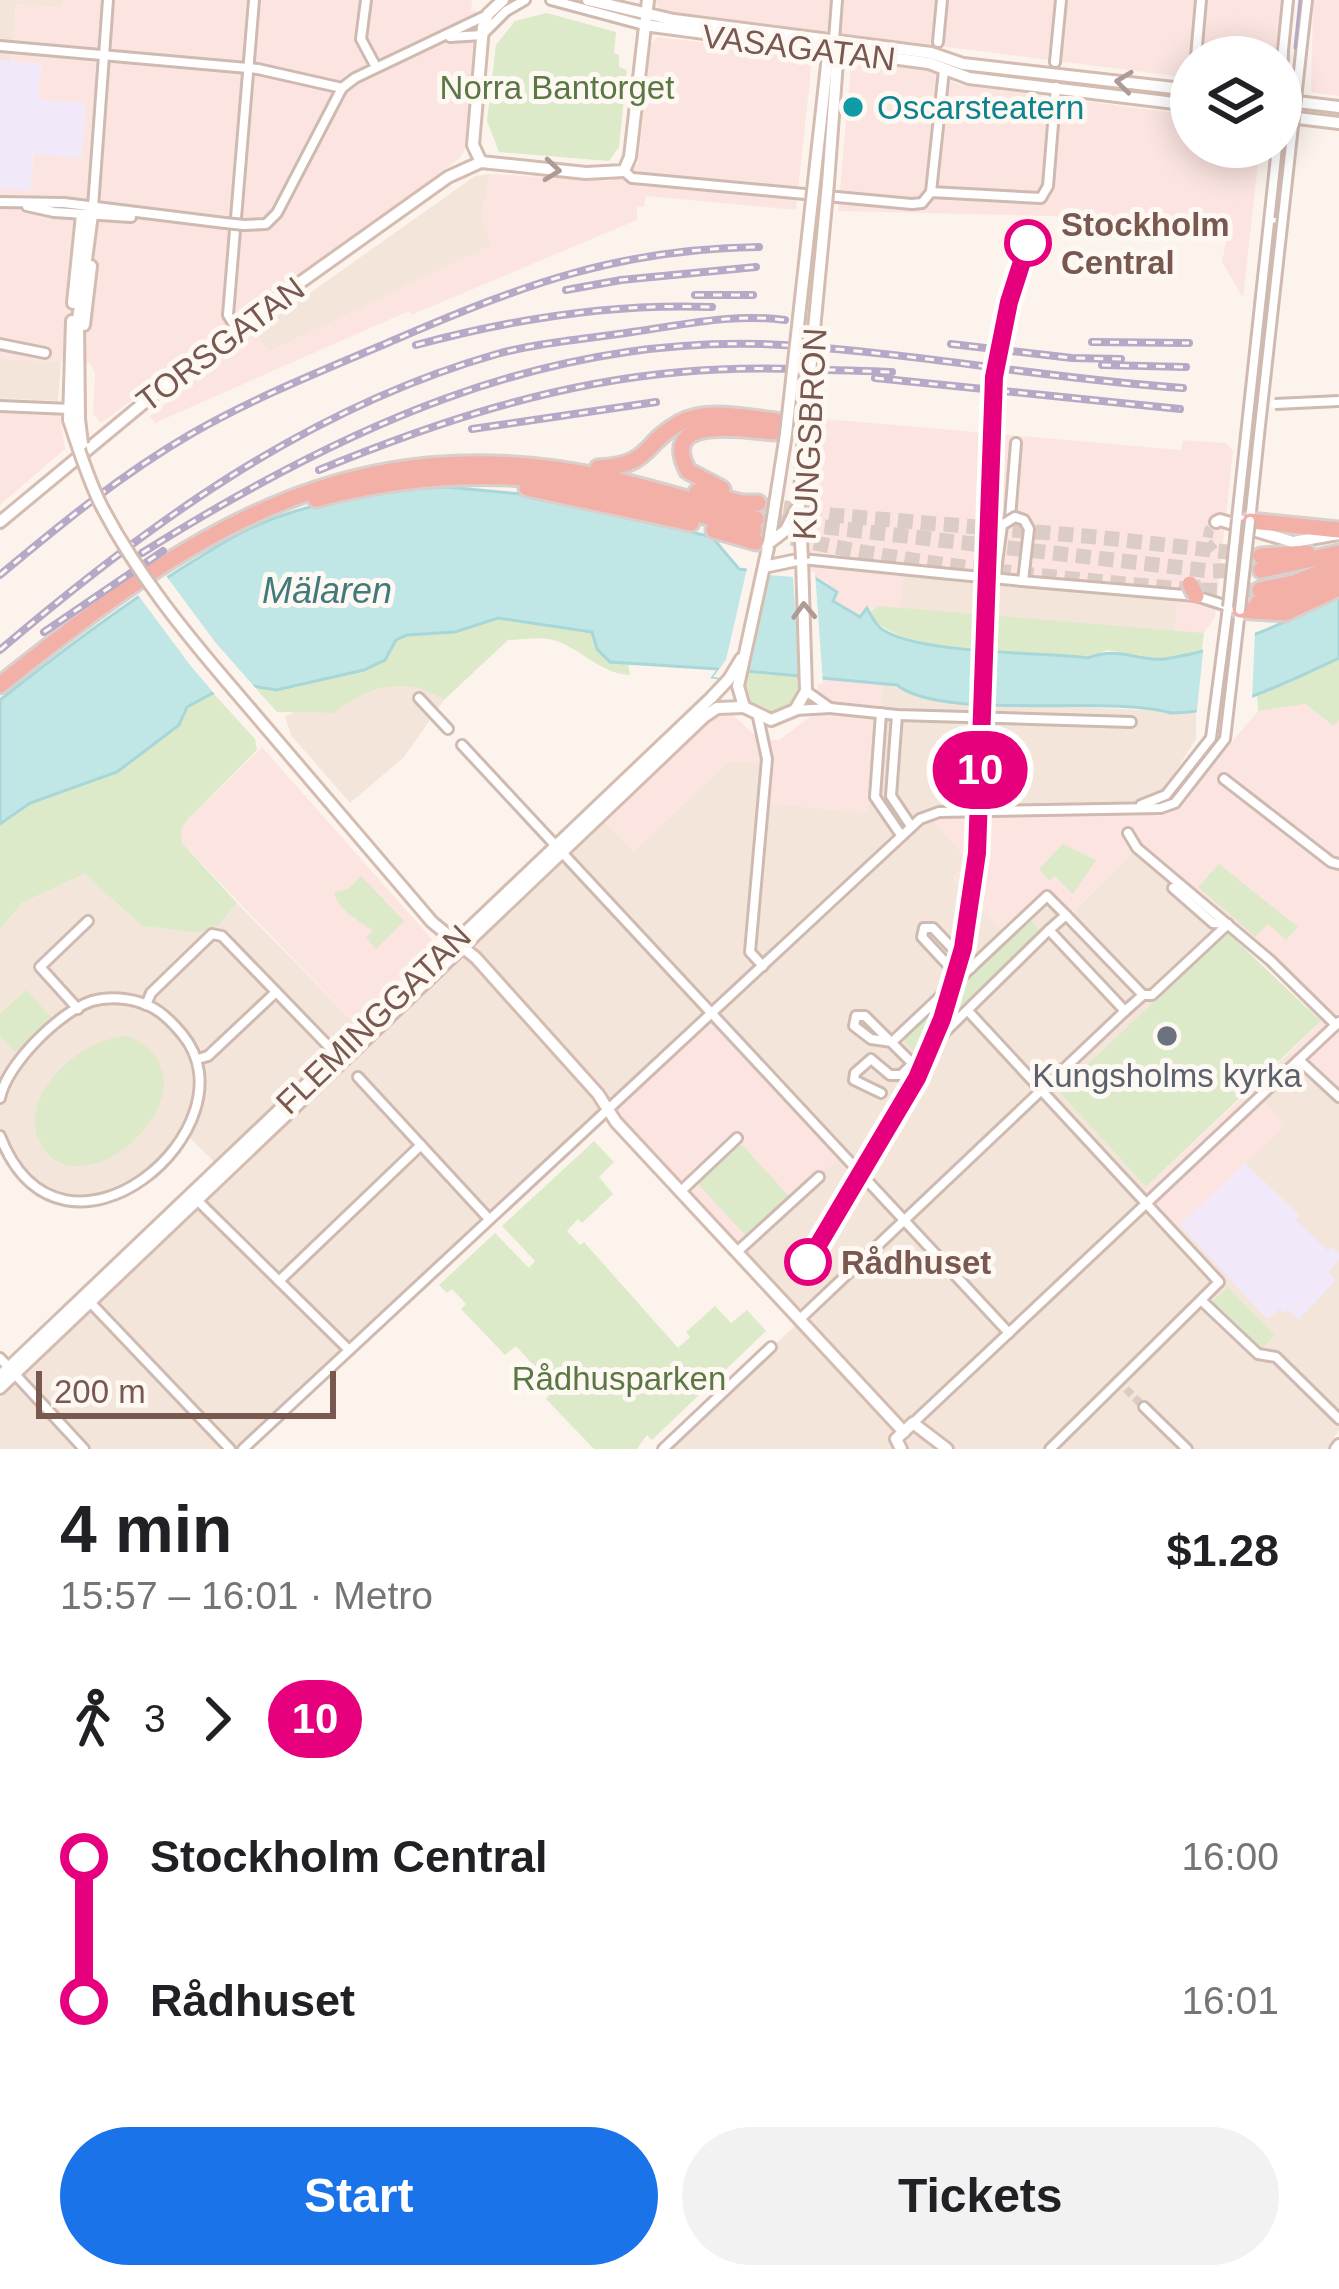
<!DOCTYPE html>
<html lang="en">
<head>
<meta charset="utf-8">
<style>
  :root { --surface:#fff; --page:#f2f2f2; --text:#202124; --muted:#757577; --accent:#1a73e8 }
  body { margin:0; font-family:Arial,sans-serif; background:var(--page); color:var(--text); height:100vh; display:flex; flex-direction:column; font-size:45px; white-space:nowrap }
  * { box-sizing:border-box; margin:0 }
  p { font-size:39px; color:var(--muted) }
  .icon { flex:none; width:66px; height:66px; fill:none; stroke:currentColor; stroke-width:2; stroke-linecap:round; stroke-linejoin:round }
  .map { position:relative; height:1449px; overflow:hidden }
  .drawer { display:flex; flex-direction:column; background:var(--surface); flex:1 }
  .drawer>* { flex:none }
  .badge { padding:0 24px; border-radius:39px; font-size:42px; line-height:78px }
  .buttons { position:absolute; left:1170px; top:36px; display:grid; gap:24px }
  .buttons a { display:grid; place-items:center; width:132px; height:132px; border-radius:50%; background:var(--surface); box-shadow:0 6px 30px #0003; font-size:60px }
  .scale { position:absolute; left:36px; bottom:30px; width:300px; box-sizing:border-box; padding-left:12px; border:6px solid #78584f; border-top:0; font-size:33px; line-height:42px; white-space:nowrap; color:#78584f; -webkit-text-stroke:9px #fef8f3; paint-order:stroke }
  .map>.badge { position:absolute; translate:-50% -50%; box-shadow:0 0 0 6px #fff }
  .legs { display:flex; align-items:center; gap:18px; height:132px; padding:0 60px; font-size:39px }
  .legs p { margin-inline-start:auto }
  .head { display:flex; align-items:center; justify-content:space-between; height:204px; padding:0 60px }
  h1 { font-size:66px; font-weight:700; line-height:90px }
  .button { display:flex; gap:24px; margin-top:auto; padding:24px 60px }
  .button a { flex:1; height:138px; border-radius:72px; background:var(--accent); color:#fff; font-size:48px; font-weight:700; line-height:138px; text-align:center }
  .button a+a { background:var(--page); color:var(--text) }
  ul { padding:0 60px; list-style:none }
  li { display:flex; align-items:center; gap:42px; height:144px; font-size:45px }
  li i { display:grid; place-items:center; width:18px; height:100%; margin:0 15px; background:currentColor }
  li i::after { content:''; width:30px; height:30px; margin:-15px; border:9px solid; border-radius:50%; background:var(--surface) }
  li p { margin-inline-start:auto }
  li:first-child i { background:linear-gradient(#0000 50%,currentColor 0) }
  li:last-child i { background:linear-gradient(currentColor 50%,#0000 0) }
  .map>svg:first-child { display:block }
  .residential { fill:#f4e5db }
  .commercial { fill:#fce5e1 }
  .education { fill:#f1e8f9 }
  .green { fill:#dceaca }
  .water { fill:#c1e6e6; stroke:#a7d7d8; stroke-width:3 }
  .pier { fill:#fcf4ec }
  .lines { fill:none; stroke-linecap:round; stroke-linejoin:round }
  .street-tunnel { stroke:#dbcdc5; stroke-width:8; stroke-dasharray:8 4; stroke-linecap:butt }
  .secondary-tunnel { stroke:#dbcdc5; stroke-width:10; stroke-dasharray:10 5; stroke-linecap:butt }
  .highway-tunnel { stroke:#dbcdc5; stroke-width:15; stroke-dasharray:15 8; stroke-linecap:butt }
  .street-casing { stroke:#cfbab1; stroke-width:14 }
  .secondary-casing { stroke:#d4bcb1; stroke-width:16 }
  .highway-casing { stroke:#d9d0ce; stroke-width:21 }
  .street { stroke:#fff; stroke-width:8 }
  .secondary { stroke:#fff; stroke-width:10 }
  .highway { stroke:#f3b0a6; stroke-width:15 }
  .tram { stroke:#b5a9c7; stroke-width:3 }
  .rail-casing { stroke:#b5a9c7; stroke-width:8 }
  .rail { stroke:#fef8f3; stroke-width:3; stroke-dasharray:9; stroke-linecap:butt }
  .street-bridge-casing { stroke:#cfbab1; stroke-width:14; stroke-linecap:butt }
  .secondary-bridge-casing { stroke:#d4bcb1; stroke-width:16; stroke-linecap:butt }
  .highway-bridge-casing { stroke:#d9d0ce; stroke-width:21; stroke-linecap:butt }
  .street-bridge { stroke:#fff; stroke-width:8 }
  .secondary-bridge { stroke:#fff; stroke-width:10 }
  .highway-bridge { stroke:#f3b0a6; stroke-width:15 }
  .oneway { stroke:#ae9b95 }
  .line-1-casing { stroke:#fff; stroke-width:27 }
  .line-1 { stroke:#e6007e; stroke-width:18 }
  .culture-dot { fill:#0f9aa8; stroke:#fef8f3; stroke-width:4.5 }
  .stop-1-dot { fill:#fff; stroke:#e6007e; stroke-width:6 }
  .worship-dot { fill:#6b7280; stroke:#fef8f3; stroke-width:4.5 }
  .labels { text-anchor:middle; stroke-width:10; stroke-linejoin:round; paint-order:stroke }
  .street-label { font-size:33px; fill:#78584f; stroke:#fef8f3 }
  .park-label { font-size:33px; fill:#5a7744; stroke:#fef8f3 }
  .culture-label { font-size:33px; fill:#0d838f; stroke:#fef8f3; text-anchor:start }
  .stop-label { font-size:33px; font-weight:bold; fill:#78584f; stroke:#fef8f3; text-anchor:start }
  .worship-label { font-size:33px; fill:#5b616d; stroke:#fef8f3 }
  .water-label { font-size:36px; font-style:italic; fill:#427a7c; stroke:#fef8f3 }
</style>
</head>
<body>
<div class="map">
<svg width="1339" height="1449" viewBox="0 0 1339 1449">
  <rect width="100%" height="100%" fill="#fcf4ec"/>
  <g class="residential">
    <polygon points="0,0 63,0 62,8 16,4 11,61 0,60"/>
    <polygon points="490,174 481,219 492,245 269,352 255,332 475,176"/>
    <polygon points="0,359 61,361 58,401 0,398"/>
    <polygon points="903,576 1178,601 1175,634 899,608"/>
    <polygon points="883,684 949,700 1196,713 1196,739 1158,799 968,862 953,877 1047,895 1069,916 1137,848 1229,932 1059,1092 1146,1187 1146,1202 1174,1230 1285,1125 1251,1089 1290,1052 1339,1097 1339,1430 1327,1449 665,1449 800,1321 737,1252 711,1014 245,1449 0,1449 0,1398 605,822 634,851 730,760 766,764 874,797"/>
    <polygon points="394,685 425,687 444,700 404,757 350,803 291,735 285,716 295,712 333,713 354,696"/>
    <polygon points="84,874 142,926 198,933 218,926 237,903 357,1025 214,1162 187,1135 138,1184 117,1197 96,1202 69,1202 33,1186 14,1168 0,1139 0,930 22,903"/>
  </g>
  <g class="commercial">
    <polygon points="63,0 472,0 471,12 476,10 476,52 469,142 460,158 101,423 93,414 95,374 90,363 0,359 0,188 30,190 34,154 81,157 86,104 38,100 41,64 11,61 16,4 61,8"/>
    <polygon points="655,0 1282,0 1275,57 1191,57 1191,78 659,10"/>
    <polygon points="1313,0 1339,0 1339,96 1311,92"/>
    <polygon points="658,37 808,55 812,60 796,210 646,196 644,207 637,207 637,220 411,315 409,311 155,423 150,416 255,332 269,352 491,245 481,219 490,174 610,181 638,164 651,44"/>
    <polygon points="855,62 928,70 960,85 1191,115 1191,147 1260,147 1243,298 1222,262 1227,236 1224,220 838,211 851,66"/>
    <polygon points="0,398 58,401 65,449 0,505"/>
    <polygon points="814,418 1181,450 1183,440 1226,443 1233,451 1215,617 1204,633 1175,634 1177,601 904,576 899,608 867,609 861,618 833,600 827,583 809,573 804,541"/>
    <polygon points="820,677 883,684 874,797 865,813 762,803 766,764 730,760 634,851 605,822 716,715 732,714 759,739 779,740 811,716"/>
    <polygon points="1305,704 1334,725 1339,720 1339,1097 1290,1052 1321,1021 1267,966 1137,849 1068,916 1046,895 1004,934 952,877 968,861 928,815 1135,805 1158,816 1173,812 1258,711"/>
    <polygon points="262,747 438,946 357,1025 182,843 181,830 188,819"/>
    <polygon points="711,1013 843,1154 737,1252 606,1111"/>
    <polygon points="1251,1089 1286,1125 1174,1231 1146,1202 1146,1187"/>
  </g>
  <g class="education">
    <polygon points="0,60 41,64 38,99 86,103 81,158 34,154 30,191 0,188"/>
    <polygon points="1245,1163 1299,1215 1296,1220 1328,1251 1333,1247 1339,1253 1339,1260 1328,1272 1336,1280 1298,1320 1289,1310 1285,1313 1280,1309 1267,1319 1180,1225"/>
  </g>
  <g class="green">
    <polygon points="547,13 616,32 614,53 619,55 619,67 627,70 619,147 609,161 499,152 487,121 496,45 515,21"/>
    <path d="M 879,606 L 1204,633 L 1202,650 L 1166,660 L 1107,650 L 1088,658 C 1046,653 881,656 871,611 Z"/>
    <path d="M 498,618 L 592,632 L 610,662 L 628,662 L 630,675 C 599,674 580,646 549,639 C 536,637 521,640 508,640 L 444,700 C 408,675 366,686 334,713 L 277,712 L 253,686 L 276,690 L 385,660 L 396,640 L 407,635 L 455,632 Z"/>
    <polygon points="1339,658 1339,720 1334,726 1305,704 1258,711 1257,692 1285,685"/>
    <polygon points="745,671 800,676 795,702 776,713 754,707 744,694"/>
    <polygon points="213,693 255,739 257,750 188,819 181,830 182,843 237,903 218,926 198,933 142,926 84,874 22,903 0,930 0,824 30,803 178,725 187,707"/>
    <polygon points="1063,844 1096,860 1073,894 1055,876 1049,881 1039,869"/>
    <polygon points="1219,864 1298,927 1286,940 1268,924 1255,937 1198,887"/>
    <path d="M 361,876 L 404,921 L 376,949 L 366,937 L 373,931 C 359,920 338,911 334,892 L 348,889 Z"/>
    <polygon points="1029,919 1040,930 962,1006 951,995"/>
    <polygon points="1227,932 1321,1021 1146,1187 1059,1092"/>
    <polygon points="26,990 52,1018 15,1052 0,1036 0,1014"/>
    <polygon points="947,998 958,1009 914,1052 904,1040"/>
    <path d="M 128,1036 C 223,1078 105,1199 52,1158 C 0,1110 76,1037 128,1036 Z"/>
    <polygon points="594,1141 614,1162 599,1177 613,1194 582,1223 578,1219 567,1231 580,1245 584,1242 678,1348 690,1337 686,1332 715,1306 731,1323 747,1310 766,1331 652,1440 647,1435 637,1449 594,1449 546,1399 555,1389 516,1346 505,1355 461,1309 466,1304 452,1289 447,1293 439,1285 495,1233 529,1268 535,1261 502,1226"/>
    <polygon points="735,1145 742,1145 790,1197 747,1237 696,1182"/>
    <polygon points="1228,1287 1275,1335 1259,1351 1211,1303"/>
  </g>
  <path class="water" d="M 447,487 L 543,496 L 712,537 L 739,569 L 815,578 L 837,592 L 833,601 L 860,617 L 867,608 C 871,615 875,625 883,630 C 920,654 1040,652 1088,658 C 1120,645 1141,664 1171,658 C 1231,648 1285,623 1339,596 L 1339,658 C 1287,682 1229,713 1171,713 C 1107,694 944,722 897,685 L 746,671 L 743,681 L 713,677 L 719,669 L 610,662 L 597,649 L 592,632 L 498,618 L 455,632 L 407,635 L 396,640 L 385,660 L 364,670 L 276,690 L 253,686 L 213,693 L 187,707 L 179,725 L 117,772 L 30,803 L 0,824 L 0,700 C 59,653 116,610 179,570 C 211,550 239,531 275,518 C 330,498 389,489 447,487 Z"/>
  <g class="pier">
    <polygon points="748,564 815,572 823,684 800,682 793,577 769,575 743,681 713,677 726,660"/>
    <polygon points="164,573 215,642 260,693 218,698 190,665 135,591"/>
    <polygon points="1255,630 1252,700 1196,719 1204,643"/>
  </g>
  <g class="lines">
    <polyline class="street-tunnel" points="1126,1389 1144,1407"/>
    <polyline class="secondary-tunnel" points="1214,550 1207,542 1209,530 1216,522"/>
    <g class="highway-tunnel">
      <polyline points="761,504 831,515 1097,537 1261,556"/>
      <polyline points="756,519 1210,571 1261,570"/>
      <path d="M 769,533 C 876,558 986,571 1095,581 C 1151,586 1205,593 1260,590"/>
    </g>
    <g class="street-casing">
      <g id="street">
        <polyline points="366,0 361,39 376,67"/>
        <polyline points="551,0 644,25"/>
        <polyline points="450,37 482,35 506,11 525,0"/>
        <polyline points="834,40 837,0"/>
        <polyline points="938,42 942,0"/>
        <polyline points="0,46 258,69 342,88"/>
        <polyline points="1283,50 1288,0"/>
        <polyline points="1301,53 1307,0"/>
        <polyline points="1196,57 1201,0"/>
        <polyline points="1055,62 1061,0"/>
        <polyline points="1277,147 1269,222 1280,222"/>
        <polyline points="624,171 632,178 644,179 912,204 922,203 931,192 1041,198 1048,186 1056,87"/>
        <polyline points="931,192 944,70"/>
        <polyline points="0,202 64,203 225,223"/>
        <polyline points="27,206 54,212 131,217"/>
        <polyline points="93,207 108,0"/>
        <polyline points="244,225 266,224 277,213 342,88 355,78 485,16"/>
        <polyline points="236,328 228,315 254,0"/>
        <polyline points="0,344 45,353"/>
        <polyline points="0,406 70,409"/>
        <polyline points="1246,435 1237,519 1250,521 1259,435"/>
        <polyline points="1010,518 1016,443"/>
        <polyline points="802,559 950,574"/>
        <polyline points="419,698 448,729"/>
        <polyline points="830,708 897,715 1131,722"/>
        <polyline points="795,710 830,708 806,691"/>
        <polyline points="881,713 875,797 901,835"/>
        <polyline points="897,715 891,796 911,826"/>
        <polyline points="758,717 767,759 750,952 763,966"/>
        <polyline points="462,745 1009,1333"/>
        <polyline points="1224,779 1331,862 1339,864"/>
        <polyline points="1141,805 1166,795 1211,738 1228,607"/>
        <polyline points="1128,833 1137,848 1271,961 1336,1025"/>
        <polyline points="1173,888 1213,923 1227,924"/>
        <polyline points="960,978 922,937 924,928 933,928 971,968"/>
        <polyline points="146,1005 151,993 212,934 222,936 338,1056"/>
        <polyline points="78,1009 40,967 88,921"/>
        <polyline points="968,1011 1219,1282 1050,1449"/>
        <polyline points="1125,1011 1049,930 1066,915 1143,995"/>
        <polyline points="892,1042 1047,896 1066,915"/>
        <polyline points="892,1042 871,1039 854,1026 856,1016 865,1016 913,1064"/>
        <polyline points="198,1059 208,1056 276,992"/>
        <polyline points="1299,1060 1339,1097"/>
        <polyline points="358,1077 489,1219"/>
        <polyline points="881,1093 854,1080 855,1073 871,1059 890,1075 901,1075 1049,930"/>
        <path d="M 0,1098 C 7,1064 59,1012 92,1001 C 109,996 131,998 147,1005 C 160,1010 173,1023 182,1034 C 259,1126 62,1295 0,1136"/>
        <polyline points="681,1191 737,1138"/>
        <polyline points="197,1200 349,1350"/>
        <polyline points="738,1251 819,1177"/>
        <polyline points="279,1281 421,1145"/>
        <polyline points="89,1301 230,1449"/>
        <polyline points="1202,1301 1258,1354 1276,1357 1339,1419"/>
        <polyline points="800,1319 1125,1011 1143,995 1152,995 1228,924"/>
        <polyline points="0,1358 84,1449"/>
        <polyline points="1144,1407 1187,1449"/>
        <polyline points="913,1423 1339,1022"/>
        <polyline points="243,1449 920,819 939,812 1161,808 1175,803 1225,739 1240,610 1196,596 1033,582"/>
        <polyline points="663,1449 771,1347"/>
      </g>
    </g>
    <g class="secondary-casing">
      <g id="secondary">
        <polyline points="588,0 674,20 931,53 963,64 1191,90"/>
        <polyline points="644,25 929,63 969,78 1191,105"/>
        <polyline points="1281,100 1339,107"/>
        <polyline points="1281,116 1339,123"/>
        <polyline points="481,162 473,145 483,27 488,14 503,0"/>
        <polyline points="814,182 829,47"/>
        <polyline points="828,183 838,48"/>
        <polyline points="73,303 82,215"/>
        <polyline points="84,325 91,266"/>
        <polyline points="79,419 78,320 93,207"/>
        <polyline points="69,420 72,321"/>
        <polyline points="781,421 805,424 799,505"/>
        <polyline points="0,522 221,339 448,177 481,162 586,173 624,171 630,157 648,0"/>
        <polyline points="1216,522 1220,520 1293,542 1339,534"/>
        <polyline points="764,567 802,559 806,691 795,710 771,720 744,707 738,686 769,543 765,543"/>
        <polyline points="234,690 432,922 476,958 598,1094 616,1122 904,1432"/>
        <polyline points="0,1376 711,698 729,679 741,659"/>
        <polyline points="0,1388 705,716 717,708 744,707"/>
        <polyline points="901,1449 896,1439 913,1423 947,1449"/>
        <polyline points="1336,1449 1339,1445"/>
      </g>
    </g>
    <g class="highway-casing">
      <g id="highway">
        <path d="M 598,468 C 653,465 641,444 680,423 C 707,408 746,418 776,421"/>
        <polyline points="527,488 691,523"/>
        <path d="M 722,489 L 688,471 C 657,413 747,430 774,432"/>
        <polyline points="697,492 742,503 758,503"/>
        <path d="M 316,499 C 408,475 507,468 601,489 C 653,500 703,516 754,530"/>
        <polyline points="1250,521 1339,530"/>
        <polyline points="714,530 756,542"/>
        <polyline points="1261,556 1307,553"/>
        <polyline points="1261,570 1339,553"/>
        <polyline points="1260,590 1294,583 1339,565"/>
        <polyline points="1258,603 1288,597 1339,577"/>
        <polyline points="1240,610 1285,613 1339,588"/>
        <path d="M 0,685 C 189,533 351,423 606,478 C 657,489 707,505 756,519"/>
      </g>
    </g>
    <use href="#street" class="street"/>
    <use href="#secondary" class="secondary"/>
    <use href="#highway" class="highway"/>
    <polyline class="tram" points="1295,48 1300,0"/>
    <g class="rail-casing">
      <g id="rail">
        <polyline points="566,290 621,280 756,267"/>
        <polyline points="695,295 753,295"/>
        <polyline points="1092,342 1189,343"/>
        <polyline points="951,344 1072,358 1121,359"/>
        <path d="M 416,345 C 512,319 612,303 712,307"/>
        <polyline points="1102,365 1186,367"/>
        <polyline points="875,378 1180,409"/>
        <polyline points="472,429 656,402"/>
        <path d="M 319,470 C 436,422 554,383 681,372 C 750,365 822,370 892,372"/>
        <path d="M 142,553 C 336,431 547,331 783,345 C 917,353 1049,379 1183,388"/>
        <path d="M 0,575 C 61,524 122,474 191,434 C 257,396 329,368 399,338 C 525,284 619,249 759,247"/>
        <polyline points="44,632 163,551"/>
        <path d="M 0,650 C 148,524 307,408 497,354 C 541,342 587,339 632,332 C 683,325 733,313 785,320"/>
      </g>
    </g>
    <use href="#rail" class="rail"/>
    <g class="street-bridge-casing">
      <g id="street-bridge">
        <polyline points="1281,113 1283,50"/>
        <polyline points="225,223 244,225"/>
        <polyline points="1275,404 1339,401"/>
        <polyline points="1246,435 1269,222"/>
        <polyline points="1259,435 1301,53"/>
        <polyline points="950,574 1033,582"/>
        <polyline points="995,578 1002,525 1015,517 1024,520 1029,529 1023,581"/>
        <polyline points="1228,607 1237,519"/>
        <polyline points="1240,610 1250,521"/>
      </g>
    </g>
    <g class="secondary-bridge-casing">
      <g id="secondary-bridge">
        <polyline points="79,419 82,444"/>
        <path d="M 69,420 C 79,449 88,480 102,507 C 137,574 185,633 234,690"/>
        <polyline points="805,424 828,183"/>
        <polyline points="799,505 802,559"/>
        <polyline points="769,543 786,434 814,182"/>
        <polyline points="769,543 786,530 797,508"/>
      </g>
    </g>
    <g class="highway-bridge-casing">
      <polyline id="highway-bridge" points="1190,584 1196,596"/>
    </g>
    <use href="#street-bridge" class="street-bridge"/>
    <use href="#secondary-bridge" class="secondary-bridge"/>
    <use href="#highway-bridge" class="highway-bridge"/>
  </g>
  <defs><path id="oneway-chevron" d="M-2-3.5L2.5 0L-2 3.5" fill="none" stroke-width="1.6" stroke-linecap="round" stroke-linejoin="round" transform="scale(3)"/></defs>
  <g class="oneway">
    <use href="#oneway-chevron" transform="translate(1124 82) rotate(-173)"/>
    <use href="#oneway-chevron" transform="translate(552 170) rotate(6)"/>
    <use href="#oneway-chevron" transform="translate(804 611) rotate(-92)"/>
  </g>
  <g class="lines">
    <g class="line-1-casing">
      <polyline id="line-1" points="808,1262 917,1078 942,1019 963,948 977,853 994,377 1009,302 1028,243"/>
    </g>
    <use href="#line-1" class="line-1"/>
  </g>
  <circle class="culture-dot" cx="853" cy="107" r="12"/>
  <g class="stop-1-dot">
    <circle cx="1028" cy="243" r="21"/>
    <circle cx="808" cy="1262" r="21"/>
  </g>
  <circle class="worship-dot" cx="1167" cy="1036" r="12"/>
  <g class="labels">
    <g class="street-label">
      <text transform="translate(799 47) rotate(7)" y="12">VASAGATAN</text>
      <text transform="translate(220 344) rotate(-37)" y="12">TORSGATAN</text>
      <text transform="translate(809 434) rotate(-87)" y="12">KUNGSBRON</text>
      <text transform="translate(373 1019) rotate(-44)" y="12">FLEMINGGATAN</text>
    </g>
    <g class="park-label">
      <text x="557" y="99">Norra Bantorget</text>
      <text x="619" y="1390">Rådhusparken</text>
    </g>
    <g class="culture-label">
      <text x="877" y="119">Oscarsteatern</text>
    </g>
    <g class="stop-label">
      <text x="1061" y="236">Stockholm<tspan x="1061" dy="38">Central</tspan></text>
      <text x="841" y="1274">Rådhuset</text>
    </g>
    <g class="worship-label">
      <text x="1167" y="1087">Kungsholms kyrka</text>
    </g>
    <g class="water-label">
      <text x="327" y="603">Mälaren</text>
    </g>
  </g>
</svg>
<div class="buttons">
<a><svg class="icon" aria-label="layers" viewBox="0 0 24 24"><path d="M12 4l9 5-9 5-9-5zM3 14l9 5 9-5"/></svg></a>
</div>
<div class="scale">200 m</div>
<b class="badge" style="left:980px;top:770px;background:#e6007e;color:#fff">10</b>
</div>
<section class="drawer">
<div class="head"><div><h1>4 min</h1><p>15:57 – 16:01 · Metro</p></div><b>$1.28</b></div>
<div class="legs"><svg class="icon" aria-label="walk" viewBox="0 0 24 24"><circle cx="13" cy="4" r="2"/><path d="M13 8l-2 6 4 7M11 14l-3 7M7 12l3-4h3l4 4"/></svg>3<svg class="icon" aria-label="forward" viewBox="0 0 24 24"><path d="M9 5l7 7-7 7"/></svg><b class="badge" style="background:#e6007e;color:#fff">10</b></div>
<ul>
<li><i style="color:#e6007e"></i><b>Stockholm Central</b><p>16:00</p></li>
<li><i style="color:#e6007e"></i><b>Rådhuset</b><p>16:01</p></li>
</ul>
<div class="button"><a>Start</a><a>Tickets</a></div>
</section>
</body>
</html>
